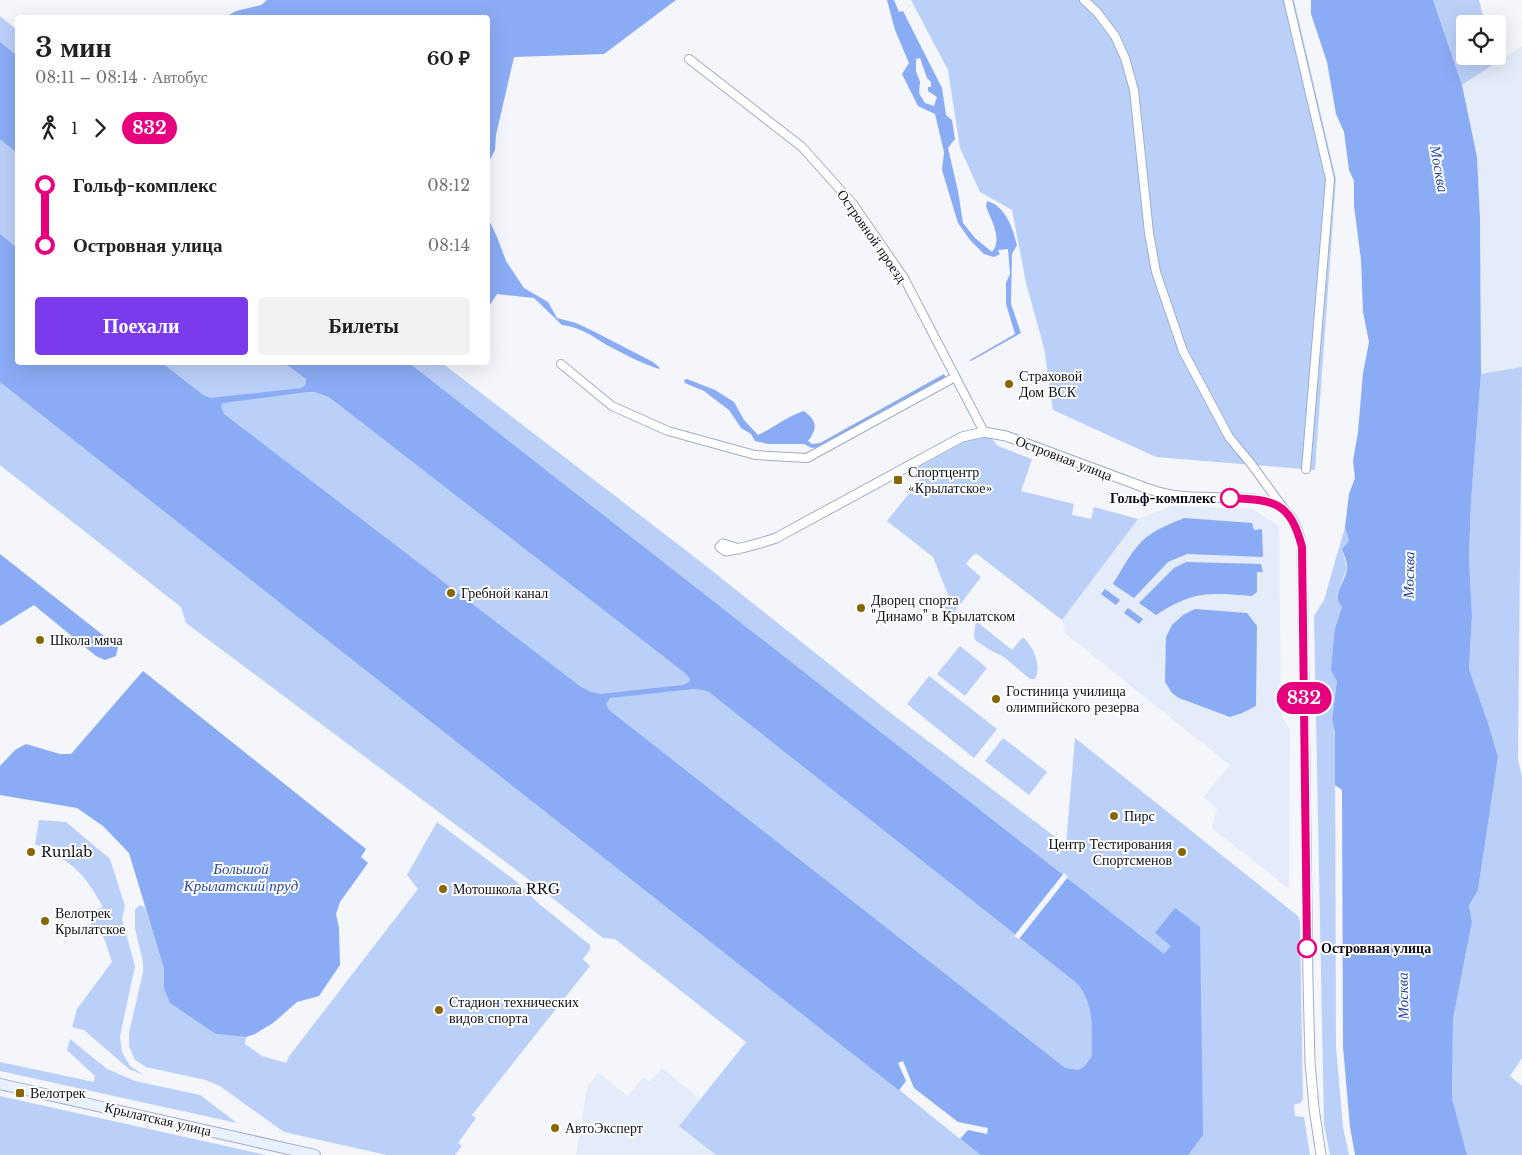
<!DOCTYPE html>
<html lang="ru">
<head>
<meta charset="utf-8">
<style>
  :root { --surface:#fff; --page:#f2f2f2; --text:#202124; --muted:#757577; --accent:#7c3aed }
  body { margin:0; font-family:"Libre Baskerville",serif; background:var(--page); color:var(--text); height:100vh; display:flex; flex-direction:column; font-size:19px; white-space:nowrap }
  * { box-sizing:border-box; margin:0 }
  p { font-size:16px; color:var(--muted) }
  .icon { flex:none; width:28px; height:28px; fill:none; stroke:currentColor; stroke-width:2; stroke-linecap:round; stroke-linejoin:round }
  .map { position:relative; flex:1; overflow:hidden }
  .details { position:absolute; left:15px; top:15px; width:475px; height:350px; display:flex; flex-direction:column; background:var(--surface); border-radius:5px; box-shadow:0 5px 20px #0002 }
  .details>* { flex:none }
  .badge { padding:0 10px; border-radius:16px; font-size:18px; line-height:32px }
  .buttons { position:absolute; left:1456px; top:15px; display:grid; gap:10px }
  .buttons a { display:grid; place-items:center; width:50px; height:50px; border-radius:5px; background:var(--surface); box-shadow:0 5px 20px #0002; font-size:25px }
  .map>.badge { position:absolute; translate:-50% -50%; box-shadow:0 0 0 2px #fff }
  .legs { display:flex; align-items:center; gap:8px; height:55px; padding:0 20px; font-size:16px }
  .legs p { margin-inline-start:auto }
  .headline { display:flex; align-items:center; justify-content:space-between; height:85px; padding:0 20px }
  h1 { font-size:28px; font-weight:600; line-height:38px }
  .button { display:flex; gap:10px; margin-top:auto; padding:10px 20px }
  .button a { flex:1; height:58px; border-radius:5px; background:var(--accent); color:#fff; font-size:20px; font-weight:600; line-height:58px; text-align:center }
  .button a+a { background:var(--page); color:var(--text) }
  ul { padding:0 20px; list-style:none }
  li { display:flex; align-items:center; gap:18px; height:60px; font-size:19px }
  li i { display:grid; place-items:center; width:8px; height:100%; margin:0 6px; background:currentColor }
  li i::after { content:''; width:12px; height:12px; margin:-6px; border:4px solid; border-radius:50%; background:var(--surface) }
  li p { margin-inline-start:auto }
  li:first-child i { background:linear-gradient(#0000 50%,currentColor 0) }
  li:last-child i { background:linear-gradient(currentColor 50%,#0000 0) }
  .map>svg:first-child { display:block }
  .built { fill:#e4ebf9 }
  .green { fill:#bbd0f9 }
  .water { fill:#8aacf4; fill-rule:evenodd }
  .pier { fill:#f4f6fc }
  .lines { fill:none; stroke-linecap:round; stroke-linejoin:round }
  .minor-casing { stroke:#a0adc6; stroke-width:10 }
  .tertiary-casing { stroke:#a0adc6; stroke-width:11 }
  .secondary-casing { stroke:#a0adc6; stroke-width:12 }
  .minor { stroke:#fff; stroke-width:8 }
  .tertiary { stroke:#fff; stroke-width:9 }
  .secondary { stroke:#e9f0fe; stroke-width:10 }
  .line-1-casing { stroke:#fff; stroke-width:11 }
  .line-1 { stroke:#e6007e; stroke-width:8 }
  .poi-dot { fill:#896603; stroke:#fff; stroke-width:2 }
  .stop-1-dot { fill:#fff; stroke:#e6007e; stroke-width:2.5 }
  .labels { text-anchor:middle; stroke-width:4; stroke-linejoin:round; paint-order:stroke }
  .street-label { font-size:14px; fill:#0b0f18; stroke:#fff }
  .poi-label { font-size:14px; fill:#0b0f18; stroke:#fff; text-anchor:start }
  .stop-label { font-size:14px; font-weight:bold; fill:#0b0f18; stroke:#fff; text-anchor:end }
  .water-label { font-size:15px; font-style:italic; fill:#26499b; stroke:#fff }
</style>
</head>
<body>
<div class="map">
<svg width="1522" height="1155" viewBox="0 0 1522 1155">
  <rect width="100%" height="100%" fill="#f4f6fc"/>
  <g class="built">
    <polygon points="1522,46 1522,367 1481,374 1480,219 1477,157 1462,85"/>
    <polygon points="1172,506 1253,509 1279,526 1281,715 1290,730 1289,889 1212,828 1217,808 1203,797 1230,765 1066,634 1062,620 1138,519"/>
    <polygon points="662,1068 700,1099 679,1126 716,1155 576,1155 587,1088 598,1073 628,1096 643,1077 650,1082"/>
  </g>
  <g class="green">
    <polygon points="911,0 1294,0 1336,179 1315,470 1156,457 1053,410 1044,348 1026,283 1012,210 980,192 960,148 948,70"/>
    <polygon points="1433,0 1479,0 1485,24 1465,24 1465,56 1492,56 1494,64 1462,85"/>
    <polygon points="0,16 17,30 18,362 442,363 701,562 888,711 1066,845 1075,738 1298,916 1300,922 1303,1100 1300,1103 1294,1105 1295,1116 1304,1117 1310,1155 716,1155 679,1126 746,1042 615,939 603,938 527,878 186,623 181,607 0,465"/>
    <polygon points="1522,367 1518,760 1522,776 1522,1058 1510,1076 1522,1086 1522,1155 1467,1155 1452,1098 1453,1019 1472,922 1469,907 1478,890 1498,757 1488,723 1469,669 1472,615 1469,558 1471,501 1481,374"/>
    <polygon points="981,437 991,438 998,446 1032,459 1021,491 1074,504 1072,515 1091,519 1094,507 1138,519 1062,620 977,554 973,555 966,564 981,577 953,614 943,607 950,600 933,557 887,521 923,476 917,468 966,441"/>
    <polygon points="1345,527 1349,541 1342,549 1347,568 1337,594 1342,607 1335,628 1337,681 1332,720 1335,732 1336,1047 1343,1127 1349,1155 1330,1155 1324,1125 1314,616 1324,600"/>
    <path d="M 976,621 L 1012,650 L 1023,637 C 1033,646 1042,666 1035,679 L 1030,679 L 1004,657 L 990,650 L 975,640 L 974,634 Z"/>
    <polygon points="960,646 987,668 965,696 937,674"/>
    <polygon points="929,676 997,729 974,758 907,704"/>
    <polygon points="1003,738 1047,772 1029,795 985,761"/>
    <path d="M 39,820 L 66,822 L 110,859 L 125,906 L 122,919 L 135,966 L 120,1036 L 122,1052 L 130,1066 L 144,1075 L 129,1069 L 84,1030 L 72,1027 L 77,1009 L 112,962 L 103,935 L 108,925 L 92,929 L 89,913 L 103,907 C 83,871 72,862 35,844 Z"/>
    <polygon points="437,822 517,882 538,903 590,945 590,950 583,959 590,966 472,1115 476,1118 458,1143 462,1146 455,1155 387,1155 284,1132 220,1086 206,1080 146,1067 135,1060 129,1046 129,1033 143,972 143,962 135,929 135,909 140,905 145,908 164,969 164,989 216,1034 246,1037 245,1044 262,1056 286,1063 290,1055 418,889 407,875"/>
    <polygon points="70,1039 107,1069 135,1081 200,1095 237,1123 0,1071 0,1062 94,1082 95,1076 67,1050"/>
    <polygon points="0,1096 266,1155 0,1155"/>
  </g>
  <g class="water">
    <polygon points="267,0 676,0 604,54 514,57 496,135 495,150 488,163 488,18 225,17 236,11 261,5"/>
    <path d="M 887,0 L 894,0 L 899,12 L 903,11 L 942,88 L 946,115 L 952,120 L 955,139 L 948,148 L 958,191 L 963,223 L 975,238 L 992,252 C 1003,238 991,221 986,206 L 987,201 C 1006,206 1013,229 1017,245 L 1012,254 L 1011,304 L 1021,333 L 971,361 L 970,360 L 1015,334 L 1006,304 L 1006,283 L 1010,274 L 1008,249 L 998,250 L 1000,254 L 994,257 L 984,254 L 970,240 L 958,223 L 942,170 L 944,152 L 935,114 L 918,106 L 902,74 L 909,63 L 895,30 ZM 920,58 L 927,78 L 931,82 L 931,87 L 928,87 L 928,91 L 937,97 L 934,106 L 925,103 L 919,93 L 920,82 L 916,71 L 916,59 Z"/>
    <path d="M 1311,0 L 1433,0 L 1462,85 L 1477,157 L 1480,219 L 1481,374 L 1471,501 L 1469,558 L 1472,615 L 1469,669 L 1488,723 L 1498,757 L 1478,890 L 1469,906 L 1472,922 L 1453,1019 L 1452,1098 L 1467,1155 L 1355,1155 L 1350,1127 L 1343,1047 L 1342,790 L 1335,785 L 1335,732 L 1332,720 L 1337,681 L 1331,670 L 1335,628 L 1342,607 C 1331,593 1345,584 1347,569 C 1348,563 1344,555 1342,549 L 1349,541 L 1345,527 L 1349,494 L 1355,478 L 1353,461 L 1358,432 L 1363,373 L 1369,342 L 1363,312 L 1361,260 L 1354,206 L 1354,181 L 1349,170 L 1344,132 L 1336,114 L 1327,62 L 1311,14 Z"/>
    <polygon points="0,42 17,56 17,153 0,139"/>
    <path d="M 488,218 L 497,237 L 506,261 L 524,288 L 548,302 L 557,318 L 576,323 L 591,330 L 653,362 L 660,368 L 659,369 C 640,363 622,353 605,344 C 591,335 579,327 562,325 L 534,298 L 497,294 L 488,308 Z"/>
    <path d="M 0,234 L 17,248 L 18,362 L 162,363 L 203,395 L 210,398 L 302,388 L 306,384 L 306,379 L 285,363 L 409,363 L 1164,954 L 1171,946 L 1155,933 L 1175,908 L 1200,927 L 1203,1135 L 1188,1155 L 981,1155 L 0,382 ZM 307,392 L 315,392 L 329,397 L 685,673 L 690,679 L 689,682 L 683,685 L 600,694 L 591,692 L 581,687 L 224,414 L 221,406 L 223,403 ZM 693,689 L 704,690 L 709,692 L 1078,984 C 1096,1008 1091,1029 1092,1056 L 1084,1067 L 1078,1070 L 1065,1068 L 609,710 L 606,704 L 610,698 Z"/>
    <path d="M 944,374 L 946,378 L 821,447 L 812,448 L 804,444 L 768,444 L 755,441 L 751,434 L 741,428 L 729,410 L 717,401 L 704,391 L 685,383 L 684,380 L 687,379 L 715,390 L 734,402 L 744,420 L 758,435 C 774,428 787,416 804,411 C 817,421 818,428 808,441 L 812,444 L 820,443 Z"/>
    <path d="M 1184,518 L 1252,523 L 1254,530 L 1262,529 L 1263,557 L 1187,554 L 1168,562 L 1134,598 L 1113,584 C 1123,568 1133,547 1148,536 C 1159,528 1172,523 1184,518 Z"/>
    <polygon points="0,554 118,647 116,656 105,660 96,656 34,605 0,626"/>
    <path d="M 1186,562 L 1261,564 L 1263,572 L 1257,572 L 1257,592 L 1252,596 C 1208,593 1195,590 1156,615 L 1139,603 L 1174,568 Z"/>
    <polygon points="1105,589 1120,600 1116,605 1101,594"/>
    <polygon points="1128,608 1143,619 1139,624 1124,613"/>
    <polygon points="1195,609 1247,613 1257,626 1256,706 1242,713 1230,717 1179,698 1172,693 1165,682 1166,637 1172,625 1183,615"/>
    <polygon points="143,671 366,849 361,857 368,863 340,902 336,914 339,928 340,965 319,996 297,1002 273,1023 255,1034 246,1037 216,1034 170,1003 164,989 164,969 129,853 103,826 77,808 0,795 0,766 15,750 26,744 60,754 71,754"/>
  </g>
  <g class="pier">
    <polygon points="1064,873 1068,877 1019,939 1014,936"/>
    <polygon points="903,1061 914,1088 958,1122 988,1128 987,1134 968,1130 960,1139 899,1090 906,1081 898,1063"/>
  </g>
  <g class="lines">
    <g class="minor-casing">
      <g id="minor">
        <polyline points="1084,0 1097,12 1115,36 1125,58 1134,90 1149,233 1156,272 1183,351 1229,437 1252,465 1284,509"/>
        <polyline points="1288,0 1330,179 1306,469"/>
        <polyline points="689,59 802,147 853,204 904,278 984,432"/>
        <polyline points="561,364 612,406 668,431 755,455 807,458 955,377"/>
      </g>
    </g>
    <g class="tertiary-casing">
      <path id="tertiary" d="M 739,549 L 723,544 L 720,547 L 726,551 C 743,548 759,544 776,538 L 962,437 L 984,432 L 1006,436 L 1146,488 C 1157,492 1168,495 1179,496 C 1206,500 1265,492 1284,510 C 1295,519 1299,534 1302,547 L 1308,981 L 1310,1062 L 1314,1108 L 1321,1155"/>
    </g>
    <g class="secondary-casing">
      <polyline id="secondary" points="0,1084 315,1155"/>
    </g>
    <use href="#minor" class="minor"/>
    <use href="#tertiary" class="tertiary"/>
    <use href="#secondary" class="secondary"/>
  </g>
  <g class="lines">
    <g class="line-1-casing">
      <path id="line-1" d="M 1230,498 C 1274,500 1290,501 1302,547 L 1307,948"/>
    </g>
    <use href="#line-1" class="line-1"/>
  </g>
  <g class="poi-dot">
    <circle cx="1009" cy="384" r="5"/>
    <rect x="893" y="475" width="10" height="10" rx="2.5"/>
    <circle cx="451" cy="593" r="5"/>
    <circle cx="861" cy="608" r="5"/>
    <circle cx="40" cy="640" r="5"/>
    <circle cx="996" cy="699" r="5"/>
    <circle cx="1114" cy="816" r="5"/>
    <circle cx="31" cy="852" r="5"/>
    <circle cx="1182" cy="852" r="5"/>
    <circle cx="443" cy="889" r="5"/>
    <circle cx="45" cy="921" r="5"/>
    <circle cx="439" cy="1010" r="5"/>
    <rect x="15" y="1088" width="10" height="10" rx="2.5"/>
    <circle cx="555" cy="1128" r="5"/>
  </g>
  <g class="stop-1-dot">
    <circle cx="1230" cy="498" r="9"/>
    <circle cx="1307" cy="948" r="9"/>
  </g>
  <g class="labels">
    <g class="street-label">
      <text transform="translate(872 236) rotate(55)" y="5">Островной проезд</text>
      <text transform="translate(1064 458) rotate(21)" y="5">Островная улица</text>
      <text transform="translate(158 1119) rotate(13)" y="5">Крылатская улица</text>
    </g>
    <g class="poi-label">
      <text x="1019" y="381">Страховой<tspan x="1019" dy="16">Дом ВСК</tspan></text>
      <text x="908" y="477">Спортцентр<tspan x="908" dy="16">«Крылатское»</tspan></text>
      <text x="461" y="598">Гребной канал</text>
      <text x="871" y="605">Дворец спорта<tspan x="871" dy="16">"Динамо" в Крылатском</tspan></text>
      <text x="50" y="645">Школа мяча</text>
      <text x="1006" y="696">Гостиница училища<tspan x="1006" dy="16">олимпийского резерва</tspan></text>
      <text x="1124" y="821">Пирс</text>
      <text x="1172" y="849" text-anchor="end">Центр Тестирования<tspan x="1172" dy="16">Спортсменов</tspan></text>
      <text x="41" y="857">Runlab</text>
      <text x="453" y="894">Мотошкола RRG</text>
      <text x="55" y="918">Велотрек<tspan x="55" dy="16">Крылатское</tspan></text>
      <text x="449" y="1007">Стадион технических<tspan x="449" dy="16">видов спорта</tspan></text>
      <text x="30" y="1098">Велотрек</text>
      <text x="565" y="1133">АвтоЭксперт</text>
    </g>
    <g class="stop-label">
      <text x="1216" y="503">Гольф-комплекс</text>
      <text x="1321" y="953" text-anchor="start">Островная улица</text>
    </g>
    <g class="water-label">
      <text transform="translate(1439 169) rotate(80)" y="5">Москва</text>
      <text transform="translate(1409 575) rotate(-89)" y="5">Москва</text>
      <text x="241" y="874">Большой<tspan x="241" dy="17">Крылатский пруд</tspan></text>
      <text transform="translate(1403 996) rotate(-91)" y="5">Москва</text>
    </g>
  </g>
</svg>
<div class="buttons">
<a><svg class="icon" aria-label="locate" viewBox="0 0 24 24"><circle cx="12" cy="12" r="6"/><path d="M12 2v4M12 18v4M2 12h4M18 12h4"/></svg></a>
</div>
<b class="badge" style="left:1304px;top:698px;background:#e6007e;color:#fff">832</b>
<section class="details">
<div class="headline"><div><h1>3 мин</h1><p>08:11 – 08:14 · Автобус</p></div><b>60 ₽</b></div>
<div class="legs"><svg class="icon" aria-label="walk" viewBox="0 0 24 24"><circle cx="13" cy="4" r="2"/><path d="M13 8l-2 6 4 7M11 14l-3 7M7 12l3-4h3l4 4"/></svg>1<svg class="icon" aria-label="forward" viewBox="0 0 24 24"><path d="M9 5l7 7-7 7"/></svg><b class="badge" style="background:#e6007e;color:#fff">832</b></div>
<ul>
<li><i style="color:#e6007e"></i><b>Гольф-комплекс</b><p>08:12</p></li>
<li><i style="color:#e6007e"></i><b>Островная улица</b><p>08:14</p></li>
</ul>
<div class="button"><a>Поехали</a><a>Билеты</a></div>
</section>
</div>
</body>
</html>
